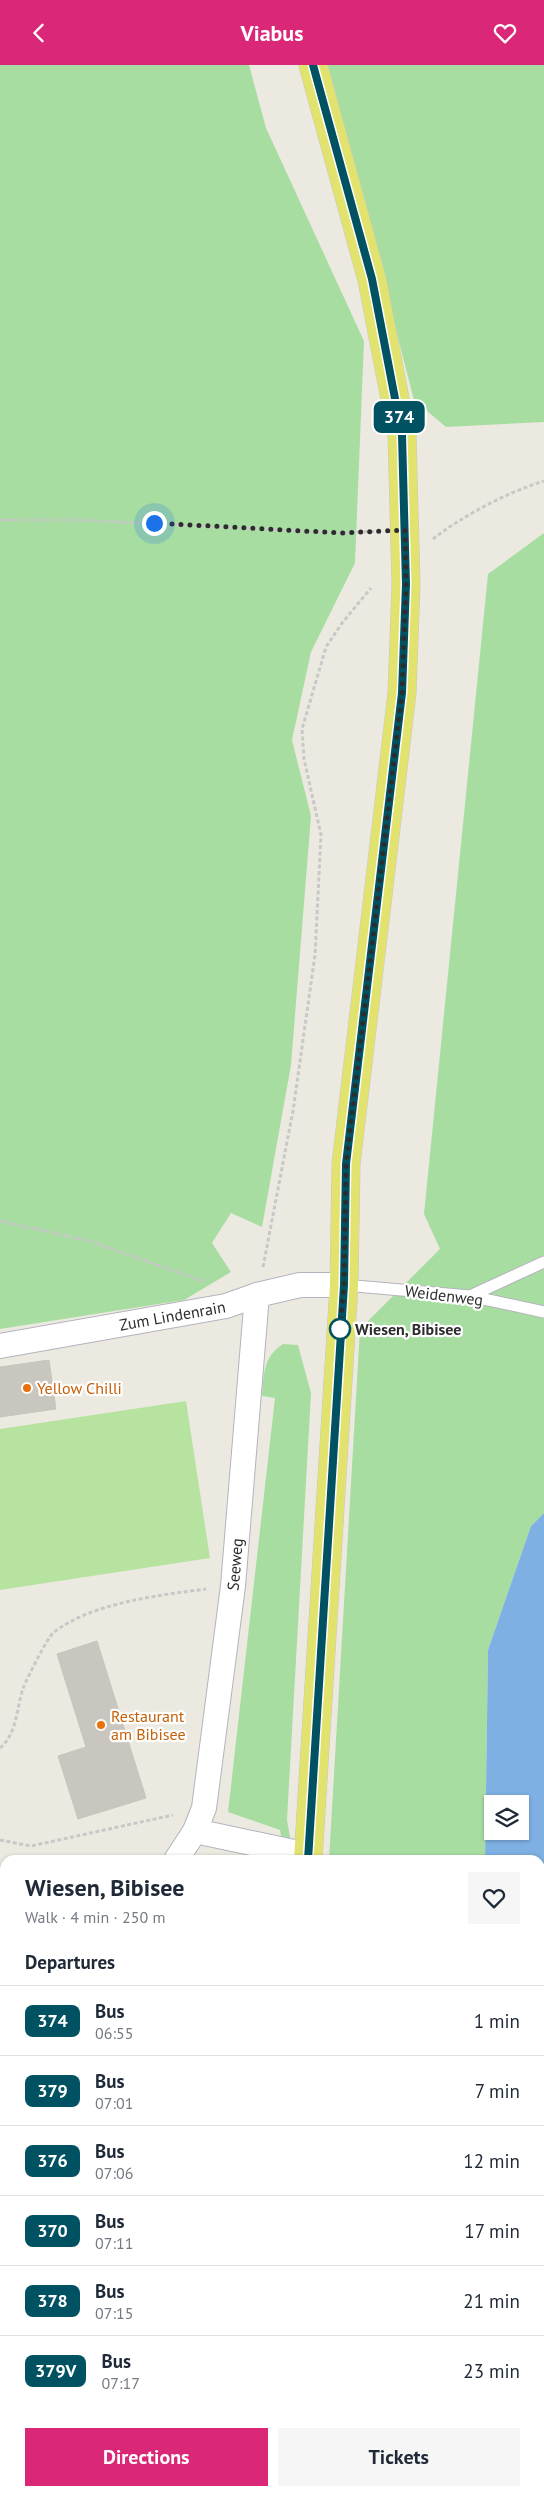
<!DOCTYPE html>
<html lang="en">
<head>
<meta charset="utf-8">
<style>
  :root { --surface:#fff; --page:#f6f6f7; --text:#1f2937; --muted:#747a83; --line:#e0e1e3; --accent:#db2777 }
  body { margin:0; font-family:"PT Sans",sans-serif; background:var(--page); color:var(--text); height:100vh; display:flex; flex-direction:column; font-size:19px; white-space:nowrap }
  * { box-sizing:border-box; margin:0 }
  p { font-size:16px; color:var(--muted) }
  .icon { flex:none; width:28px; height:28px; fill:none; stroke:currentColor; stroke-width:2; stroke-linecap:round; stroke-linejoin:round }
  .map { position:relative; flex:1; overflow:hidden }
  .drawer { position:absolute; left:0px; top:1790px; width:545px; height:641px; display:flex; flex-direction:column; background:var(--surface); border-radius:15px 15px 0 0; box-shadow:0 1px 4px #0004 }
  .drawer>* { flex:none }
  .badge { padding:0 10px; border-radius:8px; font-size:18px; line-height:32px }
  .controls { position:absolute; left:484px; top:1730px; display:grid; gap:10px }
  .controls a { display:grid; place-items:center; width:45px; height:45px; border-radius:0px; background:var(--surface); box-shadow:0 1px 4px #0004; font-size:25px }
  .you { position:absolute; width:25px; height:25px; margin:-12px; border:4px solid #fff; border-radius:50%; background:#1a73e8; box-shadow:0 0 0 8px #1a73e833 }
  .map>.badge { position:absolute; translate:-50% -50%; box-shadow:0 0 0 2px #fff }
  h2 { padding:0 25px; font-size:19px; line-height:45px }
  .round { display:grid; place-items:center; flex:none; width:52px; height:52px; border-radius:0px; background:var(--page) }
  .headline { display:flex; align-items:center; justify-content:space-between; height:85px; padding:0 25px }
  h1 { font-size:24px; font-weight:700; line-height:38px }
  .primary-button { display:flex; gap:10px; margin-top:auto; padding:10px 25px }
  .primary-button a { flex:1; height:58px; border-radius:0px; background:var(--accent); color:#fff; font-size:20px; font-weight:700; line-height:58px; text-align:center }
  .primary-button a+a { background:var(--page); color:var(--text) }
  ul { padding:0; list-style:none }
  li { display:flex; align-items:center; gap:15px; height:70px; padding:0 25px; border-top:1px solid var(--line) }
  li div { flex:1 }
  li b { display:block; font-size:19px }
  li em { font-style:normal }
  li .badge { min-width:55px; font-weight:700; text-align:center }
  header { display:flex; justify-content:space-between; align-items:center; height:65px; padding:0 25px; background:var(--accent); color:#fff; font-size:22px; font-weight:700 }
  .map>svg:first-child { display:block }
  .green { fill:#a8dda2 }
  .pitch { fill:#b6e39f }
  .water { fill:#7eb0e3; fill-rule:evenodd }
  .building { fill:#c8c6bf; stroke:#c7c6b9 }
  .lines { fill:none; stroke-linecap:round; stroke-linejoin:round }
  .lane-casing { stroke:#b4b3be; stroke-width:13 }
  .street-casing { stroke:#b4b3be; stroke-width:26 }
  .primary-casing { stroke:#c8c8c8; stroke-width:29 }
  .path { stroke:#c8c8c8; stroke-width:3; stroke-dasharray:4 2.5; stroke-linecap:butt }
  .lane { stroke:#fff; stroke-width:11 }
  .street { stroke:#fff; stroke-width:24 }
  .primary { stroke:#e2e36e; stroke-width:28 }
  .line-casing { stroke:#fff; stroke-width:11 }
  .line { stroke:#005262; stroke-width:8 }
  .walk { stroke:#2c2c2c; stroke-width:5; stroke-dasharray:0 9 }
  .stop-dot { fill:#fff; stroke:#005262; stroke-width:2.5 }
  .food-dot { fill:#e8710a; stroke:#fff; stroke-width:2 }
  .labels { text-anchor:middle; stroke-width:4.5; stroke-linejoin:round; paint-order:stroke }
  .street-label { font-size:16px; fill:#2c2c2c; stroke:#fff }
  .stop-label { font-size:16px; font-weight:bold; fill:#2c2c2c; stroke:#fff; text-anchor:start }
  .food-label { font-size:16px; fill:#c56008; stroke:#fff; text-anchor:start }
</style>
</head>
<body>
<header><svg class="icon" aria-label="back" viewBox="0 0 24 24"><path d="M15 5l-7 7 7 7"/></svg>Viabus<svg class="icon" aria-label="heart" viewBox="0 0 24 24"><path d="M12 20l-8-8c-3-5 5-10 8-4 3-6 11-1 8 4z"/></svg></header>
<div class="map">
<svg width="544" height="2431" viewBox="0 0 544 2431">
  <rect width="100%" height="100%" fill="#eceae0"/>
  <g class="green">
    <polygon points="0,0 249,0 266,63 364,276 355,498 311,587 292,675 311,751 291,1000 262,1162 231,1148 212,1178 231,1207 184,1235 0,1264"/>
    <polygon points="327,0 544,0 544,357 446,362 414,335"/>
    <polygon points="544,468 544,1448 531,1461 488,1585 485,1795 329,1795 360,1264 440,1184 424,1149 488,509"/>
    <path d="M 283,1279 L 298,1280 L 311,1328 L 287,1755 L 294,1795 L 285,1795 L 280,1765 L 228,1747 L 275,1333 L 262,1331 C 264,1308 263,1292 283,1279 Z"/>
    <polygon points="5,2337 5,2424 0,2425 0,2338"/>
    <polygon points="540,2416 543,2431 185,2431 181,2426 540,2426"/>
  </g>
  <polygon class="pitch" points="186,1336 210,1493 0,1525 0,1364"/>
  <g class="water">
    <path d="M 544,1448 L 544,2431 L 543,2431 L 540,2416 L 540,1795 L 485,1795 L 488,1585 L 531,1461 ZM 492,1739 L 520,1739 L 520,1766 L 492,1766 Z"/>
    <polygon points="5,2424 5,2426 181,2426 185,2431 0,2431 0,2425"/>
  </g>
  <g class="building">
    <polygon points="49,1295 56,1344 0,1352 0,1302"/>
    <polygon points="97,1576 146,1733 78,1754 58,1691 86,1682 57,1589"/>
  </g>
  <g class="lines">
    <g class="lane-casing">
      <g id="lane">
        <polyline points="344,1220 470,1231 544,1247"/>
        <polyline points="470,1231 544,1197"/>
      </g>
    </g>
    <g class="street-casing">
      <g id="street">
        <path id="s1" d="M 0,1281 L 226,1241 L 257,1230 L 300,1220 L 344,1220"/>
        <polyline points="195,1766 308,1790"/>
        <path id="s2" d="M 176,1795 L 195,1766 L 204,1743 L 233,1521 L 257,1230"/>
        <polyline points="0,1982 5,1979"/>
      </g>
    </g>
    <g class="primary-casing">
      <g id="primary">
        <polyline points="308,1795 344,1220 346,1099 402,628 406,519 402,370 372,215 313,0"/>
        <polyline points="342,2426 343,2431"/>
      </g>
    </g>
    <g class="path">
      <polyline points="0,455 78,455 342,468 377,466"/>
      <path d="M 433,474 C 462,451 508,427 544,416"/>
      <polyline points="0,1156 90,1176 205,1217"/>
      <polyline points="263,1202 293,1046 315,890 321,770 304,694 302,664 326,582 342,558 371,523"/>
      <path d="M 0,1683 C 18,1668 16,1642 24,1621 C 27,1613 48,1572 53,1568 C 90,1538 160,1530 206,1524"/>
      <polyline points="0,1775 31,1781 173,1750"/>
      <polyline points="0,2351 5,2350"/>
      <polyline points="253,2426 255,2431"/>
    </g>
    <use href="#lane" class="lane"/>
    <use href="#street" class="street"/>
    <use href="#primary" class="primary"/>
  </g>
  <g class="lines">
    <g class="line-casing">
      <polyline id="line" points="308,1795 344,1220 346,1099 402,628 406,519 402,370 372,214 313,0"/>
    </g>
    <use href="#line" class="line"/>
    <polyline class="walk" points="154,458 342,468 405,465 406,519 402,628 346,1099 344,1220 340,1264"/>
  </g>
  <circle class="stop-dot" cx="340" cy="1264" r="10"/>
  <g class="food-dot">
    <circle cx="27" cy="1323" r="5"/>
    <circle cx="101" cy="1660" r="5"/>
  </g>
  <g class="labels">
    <g class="street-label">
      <text transform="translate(444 1230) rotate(7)" y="6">Weidenweg</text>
      <text dy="6" stroke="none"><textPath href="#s1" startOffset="175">Zum Lindenrain</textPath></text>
      <text dy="6" stroke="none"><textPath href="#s2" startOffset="305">Seeweg</textPath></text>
    </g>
    <g class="stop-label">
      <text x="355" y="1270">Wiesen, Bibisee</text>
    </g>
    <g class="food-label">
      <text x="37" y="1329">Yellow Chilli</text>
      <text x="111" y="1657">Restaurant<tspan x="111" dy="18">am Bibisee</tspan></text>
    </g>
  </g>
</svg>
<div class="controls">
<a><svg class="icon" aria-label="layers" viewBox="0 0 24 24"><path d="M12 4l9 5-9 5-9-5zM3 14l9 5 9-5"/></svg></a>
</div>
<div class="you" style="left:154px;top:458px"></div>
<b class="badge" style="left:399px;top:352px;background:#005262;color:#fff">374</b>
<section class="drawer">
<div class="headline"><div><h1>Wiesen, Bibisee</h1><p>Walk · 4 min · 250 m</p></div><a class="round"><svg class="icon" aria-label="heart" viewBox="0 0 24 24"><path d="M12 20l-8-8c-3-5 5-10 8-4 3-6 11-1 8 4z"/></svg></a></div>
<h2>Departures</h2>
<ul>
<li><span class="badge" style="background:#005262;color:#fff">374</span><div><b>Bus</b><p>06:55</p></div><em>1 min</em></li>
<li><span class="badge" style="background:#005262;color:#fff">379</span><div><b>Bus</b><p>07:01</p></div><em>7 min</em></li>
<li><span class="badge" style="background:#005262;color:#fff">376</span><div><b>Bus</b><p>07:06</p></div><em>12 min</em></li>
<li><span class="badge" style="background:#005262;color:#fff">370</span><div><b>Bus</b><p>07:11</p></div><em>17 min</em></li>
<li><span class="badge" style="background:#005262;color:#fff">378</span><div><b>Bus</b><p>07:15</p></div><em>21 min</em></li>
<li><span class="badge" style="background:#005262;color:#fff">379V</span><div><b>Bus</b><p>07:17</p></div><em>23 min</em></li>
</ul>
<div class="primary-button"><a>Directions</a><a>Tickets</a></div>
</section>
</div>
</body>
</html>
